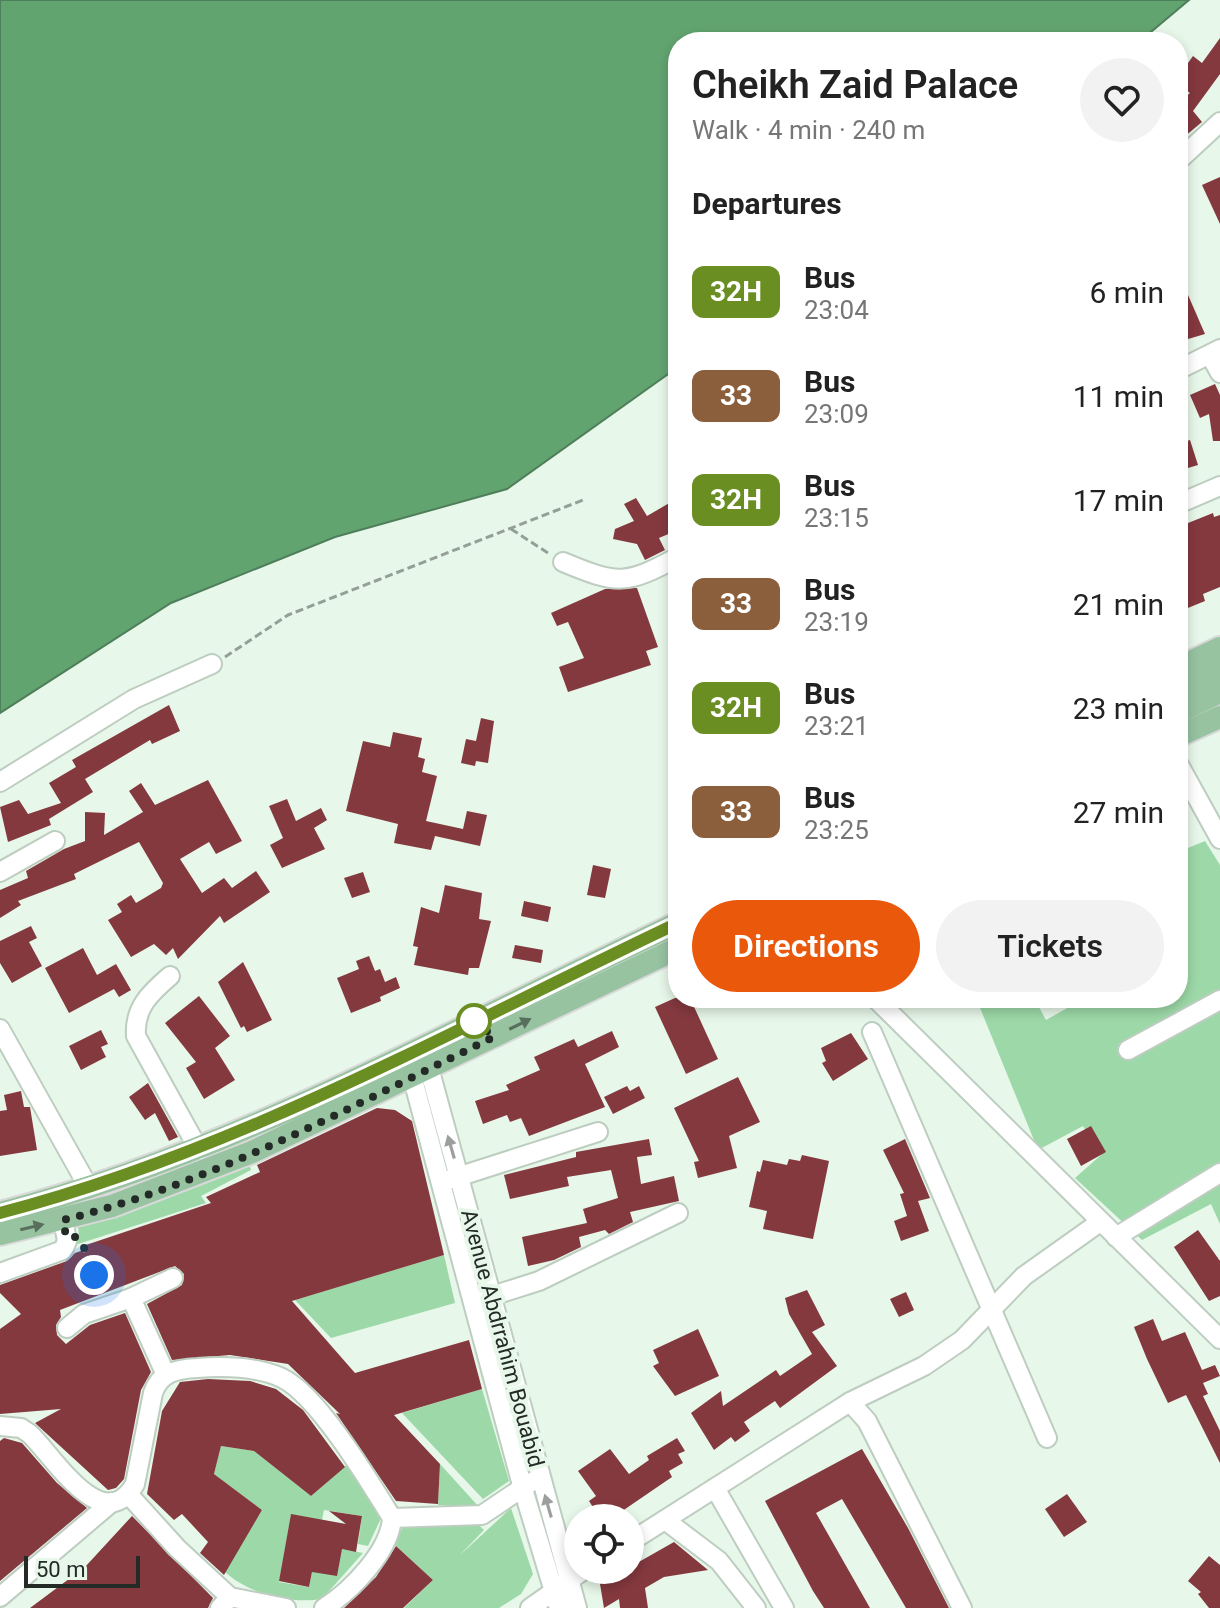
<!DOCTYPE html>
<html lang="en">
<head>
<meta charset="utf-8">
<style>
  :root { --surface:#fff; --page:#f2f2f2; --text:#222; --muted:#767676; --accent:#ea580c }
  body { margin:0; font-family:Roboto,sans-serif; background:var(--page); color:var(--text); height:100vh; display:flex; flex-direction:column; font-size:30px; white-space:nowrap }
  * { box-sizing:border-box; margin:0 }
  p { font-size:26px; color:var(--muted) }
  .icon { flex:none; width:44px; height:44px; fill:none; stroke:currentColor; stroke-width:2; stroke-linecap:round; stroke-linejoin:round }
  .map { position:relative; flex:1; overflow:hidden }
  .panel { position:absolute; left:668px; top:32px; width:520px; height:976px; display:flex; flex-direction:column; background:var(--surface); border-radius:32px; box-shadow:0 4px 12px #0003 }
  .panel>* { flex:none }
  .badge { padding:0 16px; border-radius:12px; font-size:28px; line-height:52px }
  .buttons { position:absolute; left:564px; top:1504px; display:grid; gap:16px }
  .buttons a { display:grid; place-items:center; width:80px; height:80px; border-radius:50%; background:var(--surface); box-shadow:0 4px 12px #0003; font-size:40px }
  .scale { position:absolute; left:24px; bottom:20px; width:116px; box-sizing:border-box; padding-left:8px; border:4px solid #242a25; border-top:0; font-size:22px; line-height:28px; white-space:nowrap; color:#242a25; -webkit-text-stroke:6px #e7f7e9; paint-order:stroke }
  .you { position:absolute; width:40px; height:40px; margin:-20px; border:6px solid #fff; border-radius:50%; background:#1a73e8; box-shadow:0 0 0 12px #1a73e833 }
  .map>.badge { position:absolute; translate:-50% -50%; box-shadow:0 0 0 4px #fff }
  h2 { padding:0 24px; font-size:30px; line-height:72px }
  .round { display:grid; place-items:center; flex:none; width:84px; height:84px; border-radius:42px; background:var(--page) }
  .head { display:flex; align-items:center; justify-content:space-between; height:136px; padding:0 24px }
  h1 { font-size:38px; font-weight:600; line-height:60px }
  .cta { display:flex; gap:16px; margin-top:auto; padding:16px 24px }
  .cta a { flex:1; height:92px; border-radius:48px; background:var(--accent); color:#fff; font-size:32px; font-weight:600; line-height:92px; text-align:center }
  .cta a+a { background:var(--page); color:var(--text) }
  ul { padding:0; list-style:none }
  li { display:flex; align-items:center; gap:24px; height:104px; padding:0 24px }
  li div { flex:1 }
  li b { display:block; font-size:30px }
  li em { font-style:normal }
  li .badge { min-width:88px; font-weight:700; text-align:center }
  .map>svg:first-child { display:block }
  .green { fill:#9dd9a8 }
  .water { fill:#62a470; stroke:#4f7f5a; stroke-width:2 }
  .building { fill:#84393f }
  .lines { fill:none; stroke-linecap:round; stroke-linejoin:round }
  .minor-casing { stroke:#bdcdc0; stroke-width:22 }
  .major-casing { stroke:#d8d9d8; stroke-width:26 }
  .path { stroke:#94a096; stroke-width:3; stroke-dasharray:8 4; stroke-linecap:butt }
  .minor { stroke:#fff; stroke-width:18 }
  .major { stroke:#97c3a1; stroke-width:22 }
  .oneway { fill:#586f5d }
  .oneway2 { fill:#9c9f9d }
  .line-casing { stroke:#fff; stroke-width:18 }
  .line { stroke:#6b8e23; stroke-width:12 }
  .walk { stroke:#242a25; stroke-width:8; stroke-dasharray:0 14.4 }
  .stop-dot { fill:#fff; stroke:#6b8e23; stroke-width:4 }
  .labels { text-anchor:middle; stroke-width:8; stroke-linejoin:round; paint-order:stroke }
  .street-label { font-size:22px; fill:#242a25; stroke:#e7f7e9 }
</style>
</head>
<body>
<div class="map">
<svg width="1220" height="1608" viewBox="0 0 1220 1608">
  <rect width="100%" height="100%" fill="#e7f7e9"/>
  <g class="green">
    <polygon points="1205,841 1220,865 1220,1224 1211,1204 1142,1240 1075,1178 1101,1155 1083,1126 1038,1150 976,998 1034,998 1046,1020 1085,998 1178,998 1178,852"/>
    <polygon points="249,1163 251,1170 201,1196 206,1203 0,1269 79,1238 78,1225"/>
    <polygon points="444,1255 455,1303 331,1338 295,1300"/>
    <polygon points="482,1389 509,1481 483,1499 402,1413"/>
    <path d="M 221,1446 L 254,1451 L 311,1496 L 349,1463 L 383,1514 L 368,1546 L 358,1544 L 362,1516 L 324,1510 L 322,1520 L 291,1515 L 279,1582 L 309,1587 L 312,1572 L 342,1549 L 363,1553 L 322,1599 C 291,1604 249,1594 225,1572 L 262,1510 L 214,1474 Z"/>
    <polygon points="440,1464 479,1507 438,1505"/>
    <polygon points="511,1508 533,1574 521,1594 499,1608 404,1608 433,1580 393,1543 406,1523 474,1520 484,1530 459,1556"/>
  </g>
  <polygon class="water" points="0,0 1189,0 1139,42 678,42 678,367 507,489 335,537 171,603 0,713"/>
  <g class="building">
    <polygon points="1220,38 1220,74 1193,111 1202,122 1178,142 1178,103 1190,93 1178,85 1178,77 1193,56 1202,63"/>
    <polygon points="1220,177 1220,224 1202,185"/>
    <polygon points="1178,272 1205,334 1178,342"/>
    <polygon points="1215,384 1220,395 1220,441 1213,441 1209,414 1200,418 1190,395"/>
    <polygon points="1190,440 1198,465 1178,471 1178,444"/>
    <polygon points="636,498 647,516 678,498 678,530 659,538 665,550 645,560 637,544 613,539 615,529 634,521 624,504"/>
    <polygon points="1213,513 1214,517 1220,515 1220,587 1203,594 1205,601 1178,612 1178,527"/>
    <polygon points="637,588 658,647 646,651 651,665 568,692 559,667 584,658 568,622 557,626 551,613 605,589"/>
    <polygon points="169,705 180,731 152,744 150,740 85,779 93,792 49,819 51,825 8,842 0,807 19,800 28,814 61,803 49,783 76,767 72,760"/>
    <polygon points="481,718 494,721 488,763 476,761 475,766 461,763 466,739 476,741"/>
    <polygon points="393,732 422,738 418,757 425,759 422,772 437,776 426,821 463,829 467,811 487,815 480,846 435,836 431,850 394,843 398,824 346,811 363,741 390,747"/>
    <polygon points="208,780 242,841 216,854 209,842 180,859 202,893 224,878 232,888 256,871 270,892 224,923 220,916 178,959 173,948 166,955 154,944 131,957 108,920 122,912 117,904 131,895 136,903 161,888 163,883 139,842 74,874 76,879 18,901 21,905 0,918 0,890 28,878 26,871 64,849 85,841 85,812 105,813 104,835 143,812 129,791 141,783 155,805"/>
    <polygon points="287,799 296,821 321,808 327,820 314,828 325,849 282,868 270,845 283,838 269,806"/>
    <polygon points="593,865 611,869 605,898 587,895"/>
    <polygon points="363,872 370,892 352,898 344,878"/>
    <polygon points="445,885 482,893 479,919 491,921 479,968 469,968 468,975 414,965 418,947 413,946 421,907 439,913"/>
    <polygon points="524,901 551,907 548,922 521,916"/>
    <polygon points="31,926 37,938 29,942 42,966 12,983 0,963 0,941"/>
    <polygon points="515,945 543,950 541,963 512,958"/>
    <polygon points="83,948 97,975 116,964 131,990 119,997 114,989 69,1013 45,968"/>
    <polygon points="369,956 375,971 380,969 385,982 396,977 400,988 380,997 381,1001 351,1013 337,978 359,969 356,961"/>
    <polygon points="243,962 272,1020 247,1032 244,1026 241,1028 218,982"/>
    <polygon points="199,996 230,1036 215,1048 235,1080 204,1099 186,1068 196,1062 165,1023"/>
    <polygon points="675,998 690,998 718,1059 686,1074 655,1007"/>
    <polygon points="101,1030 108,1044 101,1047 106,1057 81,1070 69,1046"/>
    <polygon points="612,1031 619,1047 585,1064 605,1107 529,1136 521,1118 510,1122 507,1115 483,1124 475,1101 509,1090 506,1085 540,1070 534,1057 574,1039 578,1047"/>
    <polygon points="851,1033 868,1059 833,1081 822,1063 826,1061 821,1048"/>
    <polygon points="738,1077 760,1122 729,1136 737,1168 698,1178 694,1162 699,1161 674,1108"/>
    <polygon points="148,1083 178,1137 169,1141 155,1113 145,1120 129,1097"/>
    <polygon points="627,1086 630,1091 639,1086 645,1098 613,1114 604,1097"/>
    <polygon points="21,1091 24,1107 30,1107 37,1150 0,1156 0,1111 7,1110 4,1095"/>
    <polygon points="377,1108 395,1110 412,1121 444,1255 292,1301 355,1373 469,1340 482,1389 394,1415 440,1464 438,1504 396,1501 336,1413 340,1414 288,1364 230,1355 172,1360 147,1304 182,1285 184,1274 175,1266 60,1310 61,1317 56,1325 57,1335 66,1344 90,1325 125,1313 151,1372 141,1390 124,1479 116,1488 108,1490 35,1423 61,1409 0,1414 0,1329 21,1314 0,1293 0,1285 67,1261 75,1253 87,1249 86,1245 211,1203 206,1197 260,1172 257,1165"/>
    <polygon points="1091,1126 1106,1152 1081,1166 1067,1139"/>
    <polygon points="649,1139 652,1155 637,1157 641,1184 674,1176 679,1201 630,1212 633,1222 609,1234 605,1230 579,1237 581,1247 554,1260 528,1266 522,1237 587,1223 583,1209 618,1198 611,1170 567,1177 569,1186 510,1199 504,1175 576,1157 576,1152"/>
    <polygon points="905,1139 930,1198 918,1201 929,1231 901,1241 894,1221 907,1216 900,1194 904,1193 883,1150"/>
    <polygon points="802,1155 829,1161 813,1239 763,1229 767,1211 749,1207 757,1171 760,1172 763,1160 787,1165 789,1159 800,1161"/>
    <polygon points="1198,1230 1220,1261 1220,1296 1209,1301 1174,1247"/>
    <polygon points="807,1290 825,1325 812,1332 837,1366 780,1408 775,1401 744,1422 750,1431 735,1442 731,1437 714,1450 691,1413 721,1391 723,1406 776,1370 780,1376 812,1354 789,1314 785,1298"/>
    <polygon points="906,1292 914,1310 899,1317 890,1299"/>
    <polygon points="1153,1319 1162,1341 1185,1332 1202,1370 1215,1365 1220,1376 1203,1383 1208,1394 1203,1396 1220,1431 1220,1463 1186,1395 1168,1403 1147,1359 1134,1327"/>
    <polygon points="698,1329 719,1376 675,1396 653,1366 659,1363 653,1350"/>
    <polygon points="208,1379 250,1381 276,1389 303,1410 345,1467 311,1496 254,1451 221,1446 214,1474 262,1510 224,1575 200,1553 208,1542 182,1514 174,1520 147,1494 162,1411 180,1382"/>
    <polygon points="4,1438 22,1443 57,1483 87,1508 0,1581 0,1441"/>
    <polygon points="677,1438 685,1451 678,1454 683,1463 669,1471 672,1477 612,1518 600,1518 589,1501 596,1496 578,1471 610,1449 629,1474 649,1460 647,1456"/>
    <polygon points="862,1449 908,1528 949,1608 906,1608 842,1499 816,1513 870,1608 824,1608 813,1591 765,1501"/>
    <polygon points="1067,1494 1087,1522 1064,1537 1045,1509"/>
    <polygon points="329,1511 362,1516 356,1552 342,1549 337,1576 312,1572 309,1587 279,1581 291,1514 346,1524"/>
    <polygon points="132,1516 213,1598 208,1608 30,1608 85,1567"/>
    <polygon points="674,1542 708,1570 664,1577 645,1588 648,1608 620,1608 619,1599 604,1608 600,1584"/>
    <polygon points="396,1546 433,1580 403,1608 344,1608 376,1577"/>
    <polygon points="1209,1556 1220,1565 1220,1608 1209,1608 1198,1594 1201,1592 1188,1581"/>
  </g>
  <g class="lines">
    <g class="minor-casing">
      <g id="minor">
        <polyline points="1178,161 1220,122"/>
        <polyline points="1210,355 1220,373"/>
        <polyline points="1178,370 1220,349"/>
        <polyline points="1178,504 1220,486"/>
        <path d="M 563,562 C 618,585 626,585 678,557"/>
        <polyline points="1178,763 1220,839"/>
        <polyline points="0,782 134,699 212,664"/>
        <polyline points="0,872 55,841"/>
        <path d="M 170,976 C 150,993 134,1008 136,1036 L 199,1150"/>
        <polyline points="875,998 1220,1339"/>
        <polyline points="0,1029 89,1188"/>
        <polyline points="872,1032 1047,1438"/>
        <polyline points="1128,1050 1220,1000"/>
        <polyline points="429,1068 577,1608"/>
        <polyline points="412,1076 523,1489 559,1608"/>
        <polyline points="448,1180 598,1132"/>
        <polyline points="1116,1237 1220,1173"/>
        <polyline points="0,1273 63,1250 67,1241 63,1220"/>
        <polyline points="131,1298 166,1375"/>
        <polyline points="479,1300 539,1281 678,1213"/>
        <polyline points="67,1328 84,1314 131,1298 173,1278"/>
        <polyline points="850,1402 924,1366 962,1340 1024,1276 1100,1222"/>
        <path d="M 0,1426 L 21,1428 L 30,1434 C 54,1457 103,1539 135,1484 L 153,1393 C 160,1372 177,1369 197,1368 C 224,1366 258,1367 282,1378 C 318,1395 371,1484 392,1518 C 390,1551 351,1591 324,1608"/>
        <polyline points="715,1488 784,1608"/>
        <polyline points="129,1495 177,1548 230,1597"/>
        <polyline points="392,1518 482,1515 531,1482"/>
        <polyline points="665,1520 719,1561 756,1608"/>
        <polyline points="630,1542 850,1402 867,1421 962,1608"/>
        <polyline points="0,1597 112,1502"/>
        <polyline points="220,1608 230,1597 286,1608"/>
        <polyline points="530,1608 584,1570"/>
      </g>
    </g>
    <g class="major-casing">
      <g id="major">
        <polyline points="1178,668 1220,648"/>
        <polyline points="1178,690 1220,669"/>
        <polyline points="1178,712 1220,692"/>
        <polyline points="1178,736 1220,717"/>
        <path d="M 0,1213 C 239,1152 456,1027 678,923"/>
        <polyline points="0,1234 112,1206 252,1152 678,948"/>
      </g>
    </g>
    <g class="path">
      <polyline points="511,529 548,553"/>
      <polyline points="225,657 288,615 583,500"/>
      <polyline points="82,1245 100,1290"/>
    </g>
    <use href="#minor" class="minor"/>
    <use href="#major" class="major"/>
  </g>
  <defs><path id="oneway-solid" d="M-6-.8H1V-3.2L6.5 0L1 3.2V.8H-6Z" transform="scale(2)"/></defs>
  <g class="oneway">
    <use href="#oneway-solid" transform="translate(520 1024) rotate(-26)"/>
    <use href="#oneway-solid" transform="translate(32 1227) rotate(-13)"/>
  </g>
  <g class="oneway2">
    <use href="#oneway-solid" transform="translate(451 1147) rotate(-106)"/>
    <use href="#oneway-solid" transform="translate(548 1506) rotate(-106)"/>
  </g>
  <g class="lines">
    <g class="line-casing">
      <path id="line" d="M 0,1213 C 239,1151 456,1028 678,923"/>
    </g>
    <use href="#line" class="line"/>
    <path class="walk" d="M 94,1275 L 83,1245 L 74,1236 L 66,1236 L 63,1220 C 214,1183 355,1104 494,1037 L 474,1021"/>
  </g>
  <circle class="stop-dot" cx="474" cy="1021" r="16"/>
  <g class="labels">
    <g class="street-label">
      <text transform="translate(503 1338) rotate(75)" y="8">Avenue Abdrrahim Bouabid</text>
    </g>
  </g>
</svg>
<div class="buttons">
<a><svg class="icon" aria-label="locate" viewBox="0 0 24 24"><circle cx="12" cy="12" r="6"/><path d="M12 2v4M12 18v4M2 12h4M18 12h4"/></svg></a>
</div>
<div class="scale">50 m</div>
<div class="you" style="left:94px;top:1275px"></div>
<section class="panel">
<div class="head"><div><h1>Cheikh Zaid Palace</h1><p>Walk · 4 min · 240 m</p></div><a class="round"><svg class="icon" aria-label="heart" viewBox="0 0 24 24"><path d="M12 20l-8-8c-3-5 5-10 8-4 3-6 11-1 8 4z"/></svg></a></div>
<h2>Departures</h2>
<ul>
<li><span class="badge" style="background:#6b8e23;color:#fff">32H</span><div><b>Bus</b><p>23:04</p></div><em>6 min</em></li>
<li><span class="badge" style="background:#8b5e3c;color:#fff">33</span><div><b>Bus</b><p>23:09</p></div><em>11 min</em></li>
<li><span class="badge" style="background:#6b8e23;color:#fff">32H</span><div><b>Bus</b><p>23:15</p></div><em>17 min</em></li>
<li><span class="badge" style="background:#8b5e3c;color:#fff">33</span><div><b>Bus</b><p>23:19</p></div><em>21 min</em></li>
<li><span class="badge" style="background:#6b8e23;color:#fff">32H</span><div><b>Bus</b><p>23:21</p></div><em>23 min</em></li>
<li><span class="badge" style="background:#8b5e3c;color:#fff">33</span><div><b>Bus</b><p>23:25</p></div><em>27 min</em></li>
</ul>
<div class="cta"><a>Directions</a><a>Tickets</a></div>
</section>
</div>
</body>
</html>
